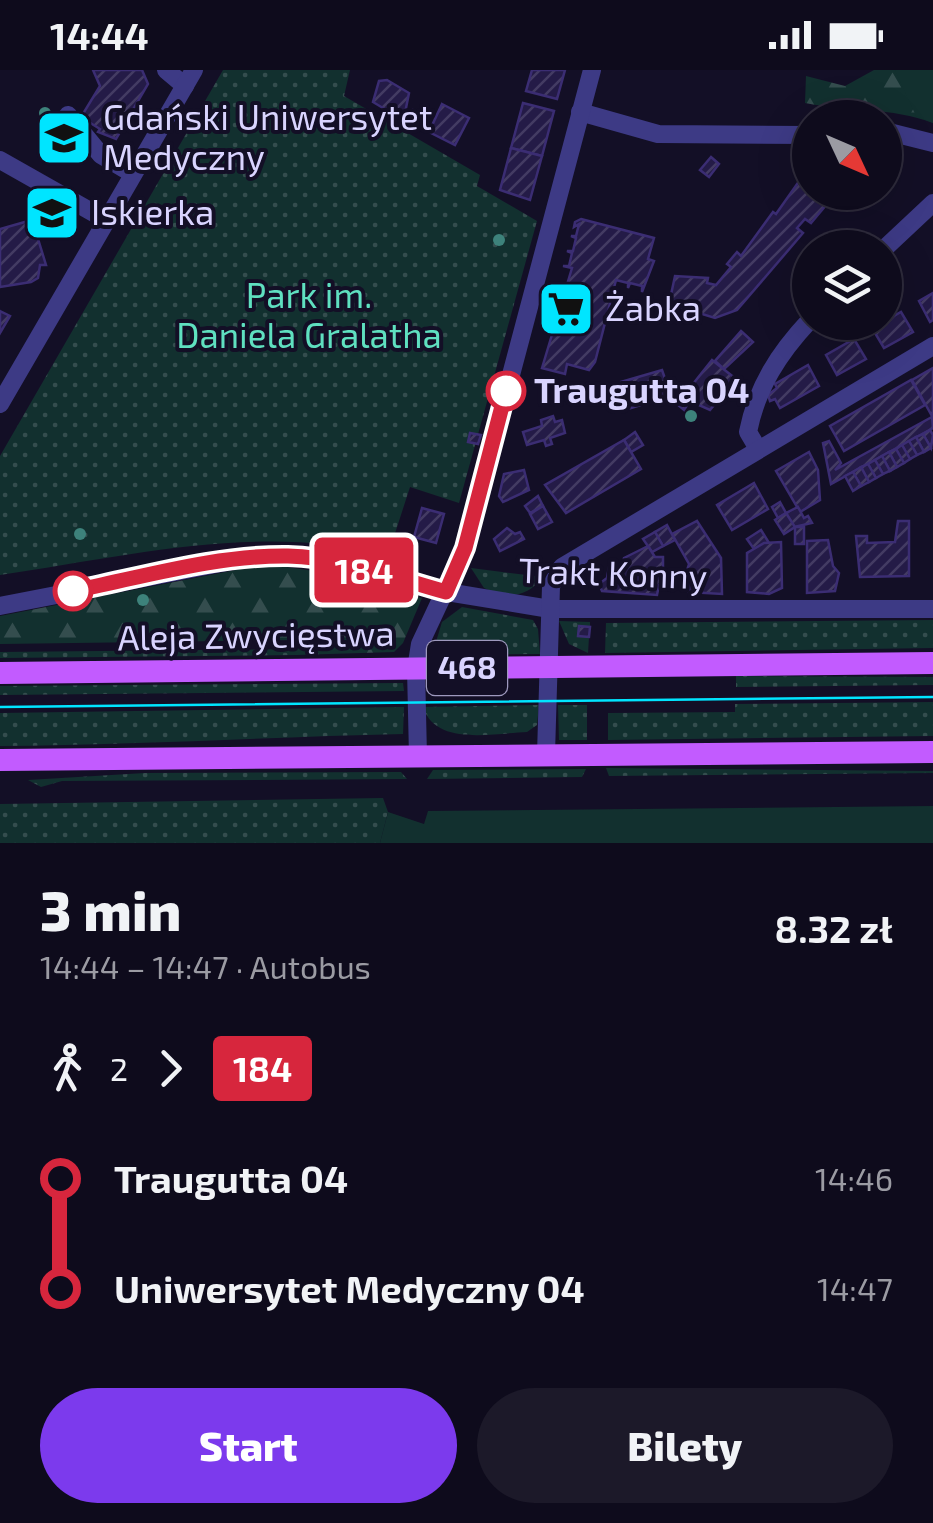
<!DOCTYPE html>
<html lang="pl">
<head>
<meta charset="utf-8">
<style>
  :root { --surface:#0e0b1c; --page:#1c1929; --text:#f1f3f6; --muted:#9b9ba3; --line:#2e2b3b; --accent:#7c3aed }
  body { margin:0; font-family:"Exo 2",sans-serif; background:var(--page); color:var(--text); height:100vh; display:flex; flex-direction:column; font-size:38px; white-space:nowrap }
  * { box-sizing:border-box; margin:0 }
  p { font-size:32px; color:var(--muted) }
  .icon { flex:none; width:55px; height:55px; fill:none; stroke:currentColor; stroke-width:2; stroke-linecap:round; stroke-linejoin:round }
  .map { position:relative; height:773px; overflow:hidden }
  .sheet { display:flex; flex-direction:column; background:var(--surface); flex:1 }
  .sheet>* { flex:none }
  .badge { padding:0 20px; border-radius:8px; font-size:35px; line-height:65px }
  .needle { width:65px; rotate:134deg }
  .tools { position:absolute; left:792px; top:30px; display:grid; gap:20px }
  .tools a { display:grid; place-items:center; width:110px; height:110px; border-radius:50%; background:var(--surface); box-shadow:0 10px 40px #0002,0 0 0 2px var(--line); font-size:50px }
  .map>.badge { position:absolute; translate:-50% -50%; box-shadow:0 0 0 5px #fff }
  .legs { display:flex; align-items:center; gap:15px; height:110px; padding:0 40px; font-size:32px }
  .legs p { margin-inline-start:auto }
  .headline { display:flex; align-items:center; justify-content:space-between; height:170px; padding:0 40px }
  h1 { font-size:55px; font-weight:800; line-height:75px }
  .button { display:flex; gap:20px; margin-top:auto; padding:20px 40px }
  .button a { flex:1; height:115px; border-radius:60px; background:var(--accent); color:#fff; font-size:40px; font-weight:800; line-height:115px; text-align:center }
  .button a+a { background:var(--page); color:var(--text) }
  ul { padding:0 40px; list-style:none }
  li { display:flex; align-items:center; gap:35px; height:110px; font-size:38px }
  li i { display:grid; place-items:center; width:15px; height:100%; margin:0 12px; background:currentColor }
  li i::after { content:''; width:25px; height:25px; margin:-12px; border:8px solid; border-radius:50%; background:var(--surface) }
  li p { margin-inline-start:auto }
  li:first-child i { background:linear-gradient(#0000 50%,currentColor 0) }
  li:last-child i { background:linear-gradient(currentColor 50%,#0000 0) }
  .status { display:flex; justify-content:space-between; align-items:center; height:70px; padding:0 50px; background:var(--surface); direction:ltr }
  .status svg { height:28px; fill:currentColor }
  .map>svg:first-child { display:block }
  .grass { fill:url(#grass-dots) }
  .forest { fill:url(#forest-firs) }
  .garden { fill:#12302f }
  .building { fill:url(#building-hatch); stroke:#3b2d73; stroke-width:2.5 }
  .lines { fill:none; stroke-linecap:round; stroke-linejoin:round }
  .minor { stroke:#3d3a85; stroke-width:18 }
  .major { stroke:#c25bff; stroke-width:22 }
  .tram { stroke:#00e5ff; stroke-width:2.5 }
  .tree { fill:#3d827b }
  .line-1-casing { stroke:#fff; stroke-width:22 }
  .line-1 { stroke:#d7263d; stroke-width:15 }
  .stop-1-dot { fill:#fff; stroke:#d7263d; stroke-width:5 }
  .labels { text-anchor:middle; stroke-width:8; stroke-linejoin:round; paint-order:stroke }
  .shield { fill:#130f26; stroke:#9e99be; stroke-width:2.5 }
  .shield-label { font-size:32px; font-weight:bold; fill:#d9d4ff }
  .poi-label { font-size:35px; fill:#d9d4ff; stroke:#130f26; text-anchor:start }
  .park-label { font-size:35px; fill:#5fe0c0; stroke:#130f26 }
  .stop-label { font-size:35px; font-weight:bold; fill:#d9d4ff; stroke:#130f26; text-anchor:start }
  .street-label { font-size:35px; fill:#d9d4ff; stroke:#130f26 }
</style>
</head>
<body>
<div class="status"><b>14:44</b><svg viewBox="0 0 49 12"><path d="M0 12V9h3v3zM5 12V6h3v6zM10 12V3h3v9zM15 12V0h3v12zM26 1h20v11H26zM47 4h2v5h-2z"/></svg></div>
<div class="map">
<svg width="933" height="773" viewBox="0 0 933 773">
  <defs>
    <pattern id="grass-dots" width="8" height="8" patternUnits="userSpaceOnUse" patternTransform="scale(2.5)"><rect width="8" height="8" fill="#12302f"/><path d="M2 2h.1M6 6h.1" fill="none" stroke="#344d4e" stroke-width="1.8" stroke-linecap="round"/></pattern>
    <pattern id="forest-firs" width="22" height="20" patternUnits="userSpaceOnUse" patternTransform="scale(2.5)"><rect width="22" height="20" fill="#12302f"/><path d="M5 1l3.5 6h-7zM16 11l3.5 6h-7z" fill="#344d4e"/></pattern>
    <pattern id="building-hatch" width="6" height="6" patternUnits="userSpaceOnUse" patternTransform="scale(2.5)"><rect width="6" height="6" fill="#241b47"/><path d="M-1 1l2-2M0 6l6-6M5 7l2-2" fill="none" stroke="#433b63"/></pattern>
  </defs>
  <rect width="100%" height="100%" fill="#130f26"/>
  <g class="grass">
    <path d="M 223,0 L 350,0 L 344,26 L 480,105 L 477,116 L 537,151 L 459,433 L 410,417 L 388,485 C 258,453 130,486 0,505 L 0,386 Z"/>
    <path d="M 471,498 L 543,507 C 526,528 508,529 484,518 Z"/>
    <polygon points="462,537 533,550 538,559 540,584 432,585 442,552"/>
    <polygon points="933,550 933,578 605,583 606,553"/>
    <polygon points="559,551 590,552 590,557 579,556 578,566 589,567 588,583 569,574"/>
    <polygon points="297,579 296,585 0,588 0,582"/>
    <polygon points="736,606 933,607 933,615 736,617"/>
    <polygon points="403,613 404,621 0,625 0,616"/>
    <polygon points="933,632 933,666 608,670 608,643 735,642 735,634"/>
    <path d="M 539,635 L 537,655 L 527,662 C 494,663 436,677 423,637 Z"/>
    <polygon points="558,635 587,635 587,670 559,670"/>
    <path d="M 398,637 L 404,637 L 403,664 C 268,667 135,675 0,676 L 0,643 Z"/>
    <polygon points="606,698 933,701 933,703 609,706"/>
    <polygon points="586,699 582,707 427,709 433,700"/>
    <polygon points="401,702 407,709 62,711 41,717 28,710 145,703"/>
    <polygon points="383,728 388,742 380,773 0,773 0,734"/>
  </g>
  <g class="forest">
    <path d="M 874,0 L 933,0 L 933,53 C 892,37 848,42 805,33 L 806,6 L 845,16 Z"/>
    <polygon points="266,494 341,505 422,528 403,573 394,582 296,585 296,570 0,574 0,546"/>
  </g>
  <g class="garden">
    <polygon points="895,0 933,0 933,53 916,46"/>
    <polygon points="933,736 933,773 380,773 388,742 424,754 428,741"/>
  </g>
  <g class="building">
    <polygon points="93,0 142,0 148,14 116,69 98,62 100,59 81,47 100,16"/>
    <polygon points="532,0 565,0 557,29 526,21"/>
    <polygon points="387,10 409,23 405,43 395,39 393,44 373,32 379,11"/>
    <polygon points="523,33 554,41 542,86 511,78"/>
    <polygon points="442,34 469,48 455,75 429,62"/>
    <polygon points="413,40 420,44 413,56 406,52"/>
    <polygon points="511,78 542,86 530,130 500,120"/>
    <polygon points="809,83 810,122 837,122 811,153 805,149 797,158 803,163 737,240 715,248 669,234 675,206 708,208 707,213 716,215 731,197 727,194 737,182 741,186 773,142 776,144 802,107 809,105"/>
    <polygon points="711,87 719,94 709,107 700,100"/>
    <polygon points="41,125 73,141 64,158 29,138"/>
    <polygon points="581,149 654,168 648,189 654,191 642,222 642,216 630,213 628,218 628,213 616,210 595,292 589,300 567,294 565,304 542,298 572,198 563,196 569,196 572,183 567,181 573,181 576,168 571,166 576,166 579,154 574,157 575,152"/>
    <polygon points="32,150 37,154 35,159 46,195 40,195 38,208 31,212 0,217 0,159"/>
    <polygon points="933,223 933,250 930,252 919,231"/>
    <polygon points="0,241 10,246 0,263"/>
    <polygon points="901,242 913,262 884,278 872,258"/>
    <polygon points="741,261 753,272 724,299 715,291"/>
    <polygon points="854,269 866,289 837,305 826,285"/>
    <polygon points="712,290 736,309 710,340 690,331 684,340 677,334"/>
    <polygon points="808,295 819,316 780,338 775,329 770,331 768,325 777,318 775,314"/>
    <polygon points="933,298 933,348 912,310"/>
    <polygon points="662,300 671,326 625,340 621,312"/>
    <polygon points="911,310 925,335 844,381 830,356"/>
    <polygon points="553,346 555,352 562,350 565,363 550,368 552,374 546,376 544,370 527,375 523,362 542,356 541,350"/>
    <polygon points="932,347 933,358 831,414 823,373 829,371 841,393 835,400"/>
    <polygon points="930,360 933,365 931,378 923,364"/>
    <polygon points="635,362 643,375 631,382 624,370"/>
    <polygon points="470,363 481,365 478,374 468,372"/>
    <polygon points="923,364 931,378 924,382 916,367"/>
    <polygon points="916,367 924,382 917,385 909,371"/>
    <polygon points="624,370 641,399 566,443 545,415"/>
    <polygon points="909,371 917,385 910,389 902,375"/>
    <polygon points="902,375 910,389 904,393 896,379"/>
    <polygon points="896,379 904,393 897,397 889,382"/>
    <polygon points="809,382 818,400 820,430 800,442 776,401"/>
    <polygon points="889,382 897,397 890,401 882,386"/>
    <polygon points="882,386 890,401 883,404 875,390"/>
    <polygon points="875,390 883,404 876,408 868,394"/>
    <polygon points="868,394 876,408 869,412 861,397"/>
    <polygon points="861,397 869,412 861,416 853,402"/>
    <polygon points="524,400 529,420 503,432 499,426 504,404"/>
    <polygon points="853,402 861,416 853,421 845,406"/>
    <polygon points="754,413 768,439 732,460 717,435"/>
    <polygon points="538,426 543,436 530,443 525,436"/>
    <polygon points="780,432 786,443 778,448 772,437"/>
    <polygon points="543,436 552,452 538,459 530,444"/>
    <polygon points="798,437 804,448 808,446 812,453 794,457 786,443"/>
    <polygon points="422,438 444,444 436,473 414,467"/>
    <polygon points="786,443 795,457 784,464 775,450"/>
    <polygon points="697,451 721,488 722,524 689,522 689,510 684,510 689,494 672,464"/>
    <polygon points="898,451 909,451 909,506 860,507 856,466 867,466 867,473 895,472"/>
    <polygon points="667,455 675,470 663,476 655,462"/>
    <rect x="795" y="457" width="9" height="17"/>
    <polygon points="507,458 515,464 520,462 524,469 500,481 494,469"/>
    <polygon points="761,460 769,473 754,479 747,469"/>
    <polygon points="655,462 663,476 652,482 643,469"/>
    <polygon points="828,470 833,496 839,503 835,521 807,523 807,471"/>
    <polygon points="781,472 782,518 769,524 747,522 747,483 764,473"/>
    <polygon points="648,476 655,487 663,487 663,515 659,515 657,525 602,521 599,514 607,508 609,497 622,497 624,488"/>
    <polygon points="579,556 590,557 589,567 578,566"/>
  </g>
  <g class="lines">
    <g class="minor">
      <polyline points="166,0 185,16"/>
      <polyline points="580,42 658,64 810,65"/>
      <polyline points="68,45 101,85 133,104"/>
      <polyline points="885,61 933,73"/>
      <polyline points="0,90 106,150"/>
      <polyline points="885,178 933,133"/>
      <polyline points="0,334 194,0"/>
      <path d="M 758,379 L 748,362 C 757,317 779,283 810,250"/>
      <polyline points="0,536 242,489 288,486 333,491 447,522 550,539 933,539"/>
      <polyline points="546,684 551,516 562,497 933,276"/>
      <polyline points="418,686 416,599 420,574 465,478 592,0"/>
    </g>
    <g class="major">
      <polyline points="0,603 933,593"/>
      <polyline points="0,690 933,682"/>
    </g>
    <polyline class="tram" points="0,637 933,627"/>
  </g>
  <g class="tree">
    <circle cx="45" cy="43" r="6"/>
    <circle cx="56" cy="49" r="6"/>
    <circle cx="499" cy="170" r="6"/>
    <circle cx="691" cy="346" r="6"/>
    <circle cx="80" cy="464" r="6"/>
    <circle cx="143" cy="530" r="6"/>
  </g>
  <g class="lines">
    <g class="line-1-casing">
      <path id="line-1" d="M 73,521 C 143,507 216,485 288,486 C 341,487 395,508 446,522 L 465,478 L 506,321"/>
    </g>
    <use href="#line-1" class="line-1"/>
  </g>
  <defs>
    <g id="university-square" transform="scale(2.875)"><rect x="-9" y="-9" width="18" height="18" rx="4" fill="#00e5ff" stroke="#130f26"/><path d="M0-5L7-2L0 1L-7-2ZM-4 1L0 2.5L4 1V4Q0 6-4 4Z" fill="#111"/></g>
    <g id="school-square" transform="scale(2.875)"><rect x="-9" y="-9" width="18" height="18" rx="4" fill="#00e5ff" stroke="#130f26"/><path d="M0-5L7-2L0 1L-7-2ZM-4 1L0 2.5L4 1V4Q0 6-4 4Z" fill="#111"/></g>
    <g id="supermarket-square" transform="scale(2.875)"><rect x="-9" y="-9" width="18" height="18" rx="4" fill="#00e5ff" stroke="#130f26"/><path d="M-6-5.5h2.5l.6 2H6L4.5 2H-2.5L-4.4-4H-6ZM-1.5 3.2a1.3 1.3 0 1 0 .1 0ZM3 3.2a1.3 1.3 0 1 0 .1 0Z" fill="#111"/></g>
  </defs>
  <g fill-rule="evenodd">
    <use href="#university-square" x="64" y="68"/>
    <use href="#school-square" x="52" y="143"/>
    <use href="#supermarket-square" x="566" y="239"/>
  </g>
  <g class="stop-1-dot">
    <circle cx="506" cy="321" r="18"/>
    <circle cx="73" cy="521" r="18"/>
  </g>
  <g class="labels">
    <rect class="shield" x="427" y="571" width="80" height="54" rx="8"/>
    <g class="shield-label">
      <text x="467" y="609">468</text>
    </g>
    <g class="poi-label">
      <text x="103" y="60">Gdański Uniwersytet<tspan x="103" dy="40">Medyczny</tspan></text>
      <text x="91" y="155">Iskierka</text>
      <text x="605" y="251">Żabka</text>
    </g>
    <g class="park-label">
      <text x="309" y="238">Park im.<tspan x="309" dy="40">Daniela Gralatha</tspan></text>
    </g>
    <g class="stop-label">
      <text x="534" y="333">Traugutta 04</text>
    </g>
    <g class="street-label">
      <text transform="translate(613 504) rotate(2)" y="12">Trakt Konny</text>
      <text transform="translate(256 566) rotate(-1)" y="12">Aleja Zwycięstwa</text>
    </g>
  </g>
</svg>
<div class="tools">
<a><svg class="needle" viewBox="-14 -14 28 28"><path d="M0-13l5 13h-10z" fill="#e53935"/><path d="M0 13l5-13h-10z" fill="#9b9ba3"/></svg></a>
<a><svg class="icon" aria-label="layers" viewBox="0 0 24 24"><path d="M12 4l9 5-9 5-9-5zM3 14l9 5 9-5"/></svg></a>
</div>
<b class="badge" style="left:364px;top:500px;background:#d7263d;color:#fff">184</b>
</div>
<section class="sheet">
<div class="headline"><div><h1>3 min</h1><p>14:44 – 14:47 · Autobus</p></div><b>8.32 zł</b></div>
<div class="legs"><svg class="icon" aria-label="walk" viewBox="0 0 24 24"><circle cx="13" cy="4" r="2"/><path d="M13 8l-2 6 4 7M11 14l-3 7M7 12l3-4h3l4 4"/></svg>2<svg class="icon" aria-label="forward" viewBox="0 0 24 24"><path d="M9 5l7 7-7 7"/></svg><b class="badge" style="background:#d7263d;color:#fff">184</b></div>
<ul>
<li><i style="color:#d7263d"></i><b>Traugutta 04</b><p>14:46</p></li>
<li><i style="color:#d7263d"></i><b>Uniwersytet Medyczny 04</b><p>14:47</p></li>
</ul>
<div class="button"><a>Start</a><a>Bilety</a></div>
</section>
</body>
</html>
